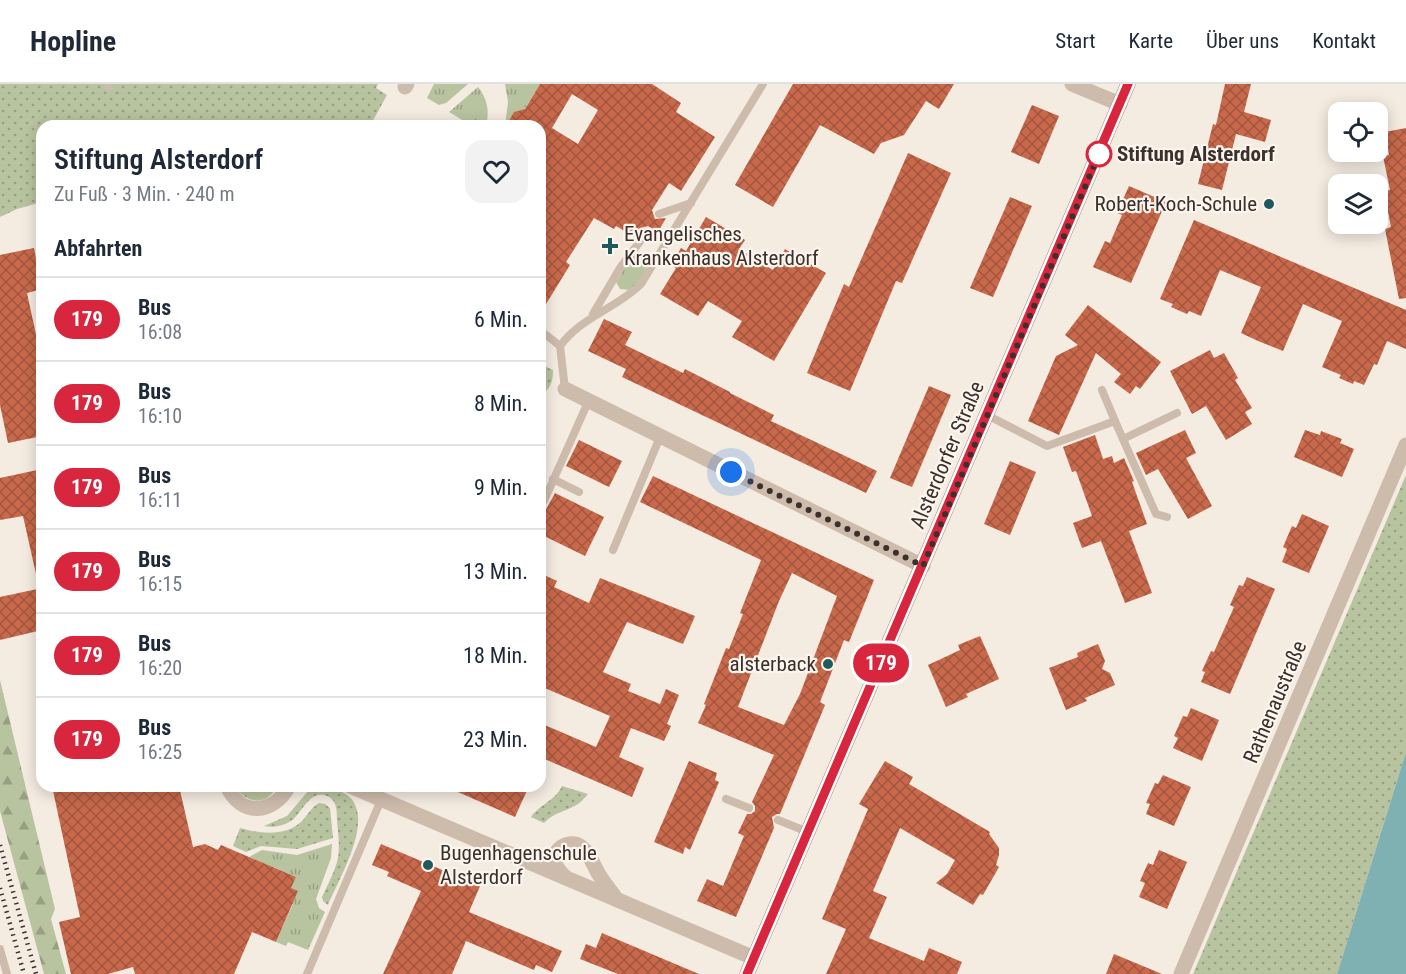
<!DOCTYPE html>
<html lang="de">
<head>
<meta charset="utf-8">
<style>
  :root { --surface:#fff; --page:#f2f2f3; --text:#1f2937; --muted:#747a83; --line:#e0e1e3 }
  body { margin:0; font-family:"Roboto Condensed",sans-serif; background:var(--page); color:var(--text); height:100vh; display:flex; flex-direction:column; font-size:22px; white-space:nowrap }
  * { box-sizing:border-box; margin:0 }
  p { font-size:20px; color:var(--muted) }
  .icon { flex:none; width:33px; height:33px; fill:none; stroke:currentColor; stroke-width:2; stroke-linecap:round; stroke-linejoin:round }
  .map { position:relative; flex:1; overflow:hidden }
  .panel { position:absolute; left:36px; top:36px; width:510px; height:672px; display:flex; flex-direction:column; background:var(--surface); border-radius:18px; box-shadow:0 3px 15px #0003 }
  .panel>* { flex:none }
  .badge { padding:0 12px; border-radius:20px; font-size:21px; line-height:39px }
  .buttons { position:absolute; left:1328px; top:18px; display:grid; gap:12px }
  .buttons a { display:grid; place-items:center; width:60px; height:60px; border-radius:12px; background:var(--surface); box-shadow:0 3px 15px #0003; font-size:30px }
  .you { position:absolute; width:30px; height:30px; margin:-15px; border:4px solid #fff; border-radius:50%; background:#1a73e8; box-shadow:0 0 0 9px #1a73e833 }
  .map>.badge { position:absolute; translate:-50% -50%; box-shadow:0 0 0 3px #fff }
  h2 { padding:0 18px; font-size:22px; line-height:54px }
  .round { display:grid; place-items:center; flex:none; width:63px; height:63px; border-radius:18px; background:var(--page) }
  .summary { display:flex; align-items:center; justify-content:space-between; height:102px; padding:0 18px }
  h1 { font-size:28px; font-weight:600; line-height:45px }
  ul { padding:0; list-style:none }
  li { display:flex; align-items:center; gap:18px; height:84px; padding:0 18px; border-top:2px solid var(--line) }
  li div { flex:1 }
  li b { display:block; font-size:22px }
  li em { font-style:normal }
  li .badge { min-width:66px; font-weight:700; text-align:center }
  header { display:flex; align-items:center; gap:36px; box-sizing:border-box; height:84px; padding:0 30px; background:var(--surface); border-bottom:2px solid var(--line) }
  header strong { font-size:28px }
  nav { display:flex; gap:33px; margin-inline-start:auto; font-size:21px }
  .map>svg:first-child { display:block }
  .grass { fill:url(#grass-tufts) }
  .forest { fill:url(#forest-firs) }
  .park { fill:url(#park-dots) }
  .water { fill:#7fb0b2 }
  .building { fill:url(#building-cross-hatch); fill-rule:evenodd }
  .lines { fill:none; stroke-linecap:round; stroke-linejoin:round }
  .lane { stroke:#cdbbac; stroke-width:8 }
  .street { stroke:#cdbbac; stroke-width:15 }
  .secondary { stroke:#a18a7d; stroke-width:15 }
  .rail { stroke:#3b302b; stroke-width:4.5; stroke-dasharray:1.5 4.5; stroke-linecap:butt }
  .line-casing { stroke:#fff; stroke-width:14 }
  .line { stroke:#d7263d; stroke-width:9 }
  .walk { stroke:#3b302b; stroke-width:6; stroke-dasharray:0 10.8 }
  .stop-dot { fill:#fff; stroke:#d7263d; stroke-width:3 }
  .poi-dot { fill:#1f5a5e; stroke:#fbf5ee; stroke-width:2 }
  .labels { text-anchor:middle; stroke-width:4.5; stroke-linejoin:round; paint-order:stroke }
  .stop-label { font-size:21px; font-weight:bold; fill:#3b302b; stroke:#fbf5ee; text-anchor:start }
  .poi-label { font-size:21px; fill:#3b302b; stroke:#fbf5ee; text-anchor:end }
  .street-label { font-size:21px; fill:#3b302b; stroke:#fbf5ee }
</style>
</head>
<body>
<header>
<strong>Hopline</strong>
<nav><a>Start</a><a>Karte</a><a>Über uns</a><a>Kontakt</a></nav>
</header>
<div class="map">
<svg width="1406" height="890" viewBox="0 0 1406 890">
  <defs>
    <pattern id="grass-tufts" width="24" height="20" patternUnits="userSpaceOnUse" patternTransform="scale(1.5)"><rect width="24" height="20" fill="#b8c4a0"/><path d="M3 7l-1-3M5 7V3M7 7l1-3M15 17l-1-3M17 17v-4M19 17l1-3" fill="none" stroke="#97a083"/></pattern>
    <pattern id="forest-firs" width="22" height="20" patternUnits="userSpaceOnUse" patternTransform="scale(1.5)"><rect width="22" height="20" fill="#b8c4a0"/><path d="M5 1l3.5 6h-7zM16 11l3.5 6h-7z" fill="#97a083"/></pattern>
    <pattern id="park-dots" width="8" height="8" patternUnits="userSpaceOnUse" patternTransform="scale(1.5)"><rect width="8" height="8" fill="#b8c4a0"/><path d="M2 2h.1M6 6h.1" fill="none" stroke="#97a083" stroke-width="1.8" stroke-linecap="round"/></pattern>
    <pattern id="building-cross-hatch" width="8" height="8" patternUnits="userSpaceOnUse" patternTransform="scale(1.5)"><rect width="8" height="8" fill="#c8694b"/><path d="M0 0l8 8M0 8l8-8" fill="none" stroke="#a4573f"/></pattern>
  </defs>
  <rect width="100%" height="100%" fill="#f4ebe1"/>
  <g class="grass">
    <polygon points="434,0 468,0 446,19 439,21 427,14"/>
    <path d="M 505,0 L 540,0 L 524,26 C 513,26 509,33 512,42 L 505,42 L 508,18 Z"/>
    <path d="M 478,3 C 487,14 490,27 486,42 L 472,42 L 449,28 Z"/>
    <polygon points="638,167 652,175 638,198 630,206 620,205 616,198 628,179"/>
    <path d="M 235,702 L 277,702 C 267,723 246,720 235,702 Z"/>
    <polygon points="332,760 331,774 316,815 319,824 325,828 308,866 288,858 286,862 276,858 293,820 285,816 296,793 249,773 262,766 297,771"/>
  </g>
  <polygon class="forest" points="0,596 55,825 51,835 66,890 44,890 0,727"/>
  <g class="park">
    <polygon points="0,0 378,0 376,4 387,11 370,42 42,42 42,118 17,125 0,133"/>
    <path d="M 540,280 L 553,286 C 553,299 550,305 540,312 Z"/>
    <polygon points="1406,391 1406,668 1337,890 1193,890"/>
    <path d="M 562,702 L 588,710 C 574,729 558,724 544,739 L 531,733 C 539,721 556,716 562,702 Z"/>
    <path d="M 318,703 C 393,705 343,786 328,821 L 323,817 L 322,813 C 328,800 335,787 338,774 C 340,762 338,748 337,736 C 337,727 337,716 327,712 C 309,705 302,730 291,737 C 283,742 273,744 264,742 L 287,732 L 309,706 Z"/>
    <path d="M 319,719 L 325,720 L 330,724 L 333,754 L 297,765 L 261,762 L 246,768 L 233,762 L 240,744 C 260,750 287,753 303,736 C 308,730 312,723 319,719 Z"/>
  </g>
  <polygon class="water" points="1406,668 1406,890 1337,890"/>
  <g class="building">
    <path d="M 540,0 L 652,0 L 681,19 L 676,28 L 715,53 L 681,107 L 669,99 L 652,126 L 655,135 L 666,134 L 655,153 L 652,151 L 653,145 L 648,142 L 641,144 L 635,153 L 616,142 L 614,145 L 594,134 L 566,178 L 570,181 L 540,230 L 540,42 L 506,42 L 514,28 L 525,25 ZM 572,10 L 598,26 L 578,60 L 552,44 Z"/>
    <polygon points="793,0 954,0 939,25 926,17 904,51 881,59 874,70 820,41 773,123 735,101"/>
    <polygon points="1225,0 1251,0 1244,28 1271,36 1265,58 1236,50 1222,106 1198,100 1213,40 1216,41"/>
    <polygon points="1032,21 1059,32 1039,80 1011,68"/>
    <polygon points="1406,44 1406,214 1399,215 1385,145 1391,143 1384,107 1390,106 1383,72 1389,71 1385,48"/>
    <polygon points="908,69 951,89 902,199 896,197 850,307 807,289 844,200 849,203"/>
    <polygon points="1129,102 1166,118 1131,199 1093,183 1105,157 1110,159 1122,131 1117,129"/>
    <polygon points="1010,113 1032,122 993,213 970,204"/>
    <polygon points="706,133 745,156 739,165 773,186 785,165 826,189 774,277 732,253 742,237 708,217 698,232 660,210 676,184 671,181 681,164 686,167"/>
    <polygon points="1194,136 1406,226 1406,265 1387,257 1377,281 1374,280 1364,301 1354,297 1353,300 1339,294 1341,291 1322,283 1342,237 1303,220 1283,267 1258,257 1241,249 1261,203 1220,186 1201,232 1189,227 1187,230 1171,223 1173,220 1160,215"/>
    <polygon points="34,164 42,205 27,209 42,278 42,352 8,359 0,321 0,171"/>
    <polygon points="1088,221 1161,278 1140,305 1136,302 1130,310 1114,298 1121,290 1096,269 1059,351 1028,337 1056,272 1078,261 1065,251"/>
    <polygon points="604,235 632,248 625,261 683,289 685,285 730,308 730,309 774,331 771,337 877,387 866,409 622,293 626,285 588,267"/>
    <polygon points="1210,266 1214,274 1224,269 1238,294 1235,296 1252,324 1245,328 1252,340 1226,356 1206,322 1192,330 1170,287"/>
    <polygon points="929,302 951,311 912,403 890,394"/>
    <polygon points="1185,346 1196,369 1186,374 1212,422 1188,435 1158,385 1146,391 1136,369"/>
    <polygon points="1305,346 1320,351 1321,347 1342,355 1340,359 1354,365 1342,393 1294,373"/>
    <polygon points="1095,351 1103,375 1112,372 1114,379 1124,374 1134,397 1132,398 1147,440 1129,447 1152,509 1125,519 1101,457 1082,464 1073,439 1092,432 1076,387 1072,388 1063,363"/>
    <polygon points="579,356 622,377 609,403 566,382"/>
    <polygon points="1010,377 1036,388 1010,451 984,440"/>
    <polygon points="42,385 42,489 36,490 23,432 0,436 0,394"/>
    <path d="M 653,392 L 874,496 L 849,558 L 844,556 L 820,618 L 825,621 L 780,730 L 777,730 L 772,733 L 774,744 L 736,833 L 697,817 L 707,795 L 723,802 L 744,752 L 738,749 L 747,730 L 751,730 L 755,727 L 755,722 L 752,718 L 774,671 L 698,639 L 706,621 L 704,620 L 726,564 L 729,565 L 743,530 L 740,529 L 761,476 L 640,418 ZM 792,489 L 837,512 L 800,610 L 784,641 L 738,623 L 779,517 Z"/>
    <polygon points="555,409 604,433 585,472 540,450 540,436"/>
    <polygon points="1302,430 1329,442 1309,489 1282,478 1287,465 1283,463 1292,442 1296,444"/>
    <polygon points="540,489 557,497 554,503 589,519 600,494 695,532 683,560 627,538 603,588 631,600 628,607 660,620 666,605 679,611 667,640 671,642 664,657 631,644 619,673 644,684 632,713 540,673 540,639 596,663 610,632 540,602"/>
    <polygon points="1247,493 1275,505 1230,610 1201,598 1205,588 1202,587 1211,567 1214,568 1234,523 1230,521 1239,501 1243,502"/>
    <polygon points="42,504 42,546 0,556 0,513"/>
    <polygon points="980,552 999,595 966,610 968,613 946,623 928,581 960,566 958,561"/>
    <polygon points="1098,560 1105,577 1102,585 1110,589 1115,601 1085,614 1087,617 1066,626 1049,584 1078,573 1077,569"/>
    <polygon points="1191,624 1219,636 1202,677 1173,664 1178,654 1174,652 1183,632 1187,633"/>
    <polygon points="689,677 717,689 715,696 719,698 690,766 685,763 683,770 654,758"/>
    <polygon points="885,677 913,693 909,700 990,748 989,750 999,764 999,771 996,781 999,783 983,811 980,810 973,821 936,799 947,790 955,776 900,744 873,807 887,813 869,854 924,877 929,864 962,878 957,890 826,890 846,845 822,835 868,725 859,720"/>
    <polygon points="1163,691 1191,703 1174,742 1146,730 1150,720 1146,719 1155,699 1158,700"/>
    <polygon points="52,702 179,702 193,763 205,760 218,766 221,761 296,793 291,804 298,807 276,858 252,848 234,890 135,890 133,883 108,890 71,890 59,838 80,833"/>
    <polygon points="444,702 529,702 515,733"/>
    <polygon points="381,760 480,802 469,828 562,867 552,888 536,881 534,886 466,857 452,890 383,890 421,807 387,792 389,788 372,781"/>
    <polygon points="1159,766 1187,778 1167,825 1139,813 1145,799 1140,797 1148,779 1153,781"/>
    <polygon points="602,849 699,890 618,890 580,875 586,860 596,864"/>
    <polygon points="1114,870 1162,890 1106,890"/>
  </g>
  <g class="lines">
    <g class="lane">
      <polyline points="109,3 109,0"/>
      <polyline points="659,130 691,119"/>
      <polyline points="593,230 620,184 647,148"/>
      <polyline points="540,246 560,262"/>
      <path d="M 565,305 L 560,262 C 581,233 617,224 641,200 L 763,0"/>
      <polyline points="1102,306 1115,337"/>
      <polyline points="987,331 1047,362 1115,337 1156,430 1167,433"/>
      <polyline points="1123,355 1177,329"/>
      <polyline points="553,395 579,408"/>
      <polyline points="544,417 588,318"/>
      <polyline points="613,466 660,353"/>
      <polyline points="726,715 749,724"/>
      <polyline points="778,736 808,748"/>
      <polyline points="0,865 7,890"/>
      <polyline points="307,890 381,716"/>
    </g>
    <g class="street">
      <polyline points="1072,0 1120,20"/>
      <polyline points="405,3 407,0"/>
      <polyline points="565,305 923,482"/>
      <path d="M 227,702 C 241,733 273,731 289,702"/>
      <polyline points="350,702 754,874"/>
      <path d="M 566,794 C 561,789 557,785 555,779 C 552,765 569,755 580,762 C 589,768 593,780 598,789 C 604,799 611,807 617,816"/>
      <polyline points="1181,890 1406,361"/>
    </g>
    <polyline class="secondary" points="747,890 1128,0"/>
    <g class="rail">
      <polyline points="0,761 36,890"/>
      <polyline points="0,804 24,890"/>
    </g>
  </g>
  <g class="lines">
    <g class="line-casing">
      <polyline id="line" points="747,890 1128,0"/>
    </g>
    <use href="#line" class="line"/>
    <polyline class="walk" points="731,388 923,482 1099,70"/>
  </g>
  <circle class="stop-dot" cx="1099" cy="70" r="12"/>
  <g class="poi-dot">
    <circle cx="1269" cy="120" r="6"/>
    <path d="M607 153h6v6h6v6h-6v6h-6v-6h-6v-6h6z"/>
    <circle cx="828" cy="580" r="6"/>
    <circle cx="428" cy="781" r="6"/>
  </g>
  <g class="labels">
    <g class="stop-label">
      <text x="1117" y="77">Stiftung Alsterdorf</text>
    </g>
    <g class="poi-label">
      <text x="1257" y="127">Robert-Koch-Schule</text>
      <text x="624" y="157" text-anchor="start">Evangelisches<tspan x="624" dy="24">Krankenhaus Alsterdorf</tspan></text>
      <text x="816" y="587">alsterback</text>
      <text x="440" y="776" text-anchor="start">Bugenhagenschule<tspan x="440" dy="24">Alsterdorf</tspan></text>
    </g>
    <g class="street-label">
      <text transform="translate(947 371) rotate(-67)" y="7">Alsterdorfer Straße</text>
      <text transform="translate(1275 618) rotate(-67)" y="7">Rathenaustraße</text>
    </g>
  </g>
</svg>
<div class="buttons">
<a><svg class="icon" aria-label="locate" viewBox="0 0 24 24"><circle cx="12" cy="12" r="6"/><path d="M12 2v4M12 18v4M2 12h4M18 12h4"/></svg></a>
<a><svg class="icon" aria-label="layers" viewBox="0 0 24 24"><path d="M12 4l9 5-9 5-9-5zM3 14l9 5 9-5"/></svg></a>
</div>
<div class="you" style="left:731px;top:388px"></div>
<b class="badge" style="left:881px;top:579px;background:#d7263d;color:#fff">179</b>
<section class="panel">
<div class="summary"><div><h1>Stiftung Alsterdorf</h1><p>Zu Fuß · 3 Min. · 240 m</p></div><a class="round"><svg class="icon" aria-label="heart" viewBox="0 0 24 24"><path d="M12 20l-8-8c-3-5 5-10 8-4 3-6 11-1 8 4z"/></svg></a></div>
<h2>Abfahrten</h2>
<ul>
<li><span class="badge" style="background:#d7263d;color:#fff">179</span><div><b>Bus</b><p>16:08</p></div><em>6 Min.</em></li>
<li><span class="badge" style="background:#d7263d;color:#fff">179</span><div><b>Bus</b><p>16:10</p></div><em>8 Min.</em></li>
<li><span class="badge" style="background:#d7263d;color:#fff">179</span><div><b>Bus</b><p>16:11</p></div><em>9 Min.</em></li>
<li><span class="badge" style="background:#d7263d;color:#fff">179</span><div><b>Bus</b><p>16:15</p></div><em>13 Min.</em></li>
<li><span class="badge" style="background:#d7263d;color:#fff">179</span><div><b>Bus</b><p>16:20</p></div><em>18 Min.</em></li>
<li><span class="badge" style="background:#d7263d;color:#fff">179</span><div><b>Bus</b><p>16:25</p></div><em>23 Min.</em></li>
</ul>
</section>
</div>
</body>
</html>
